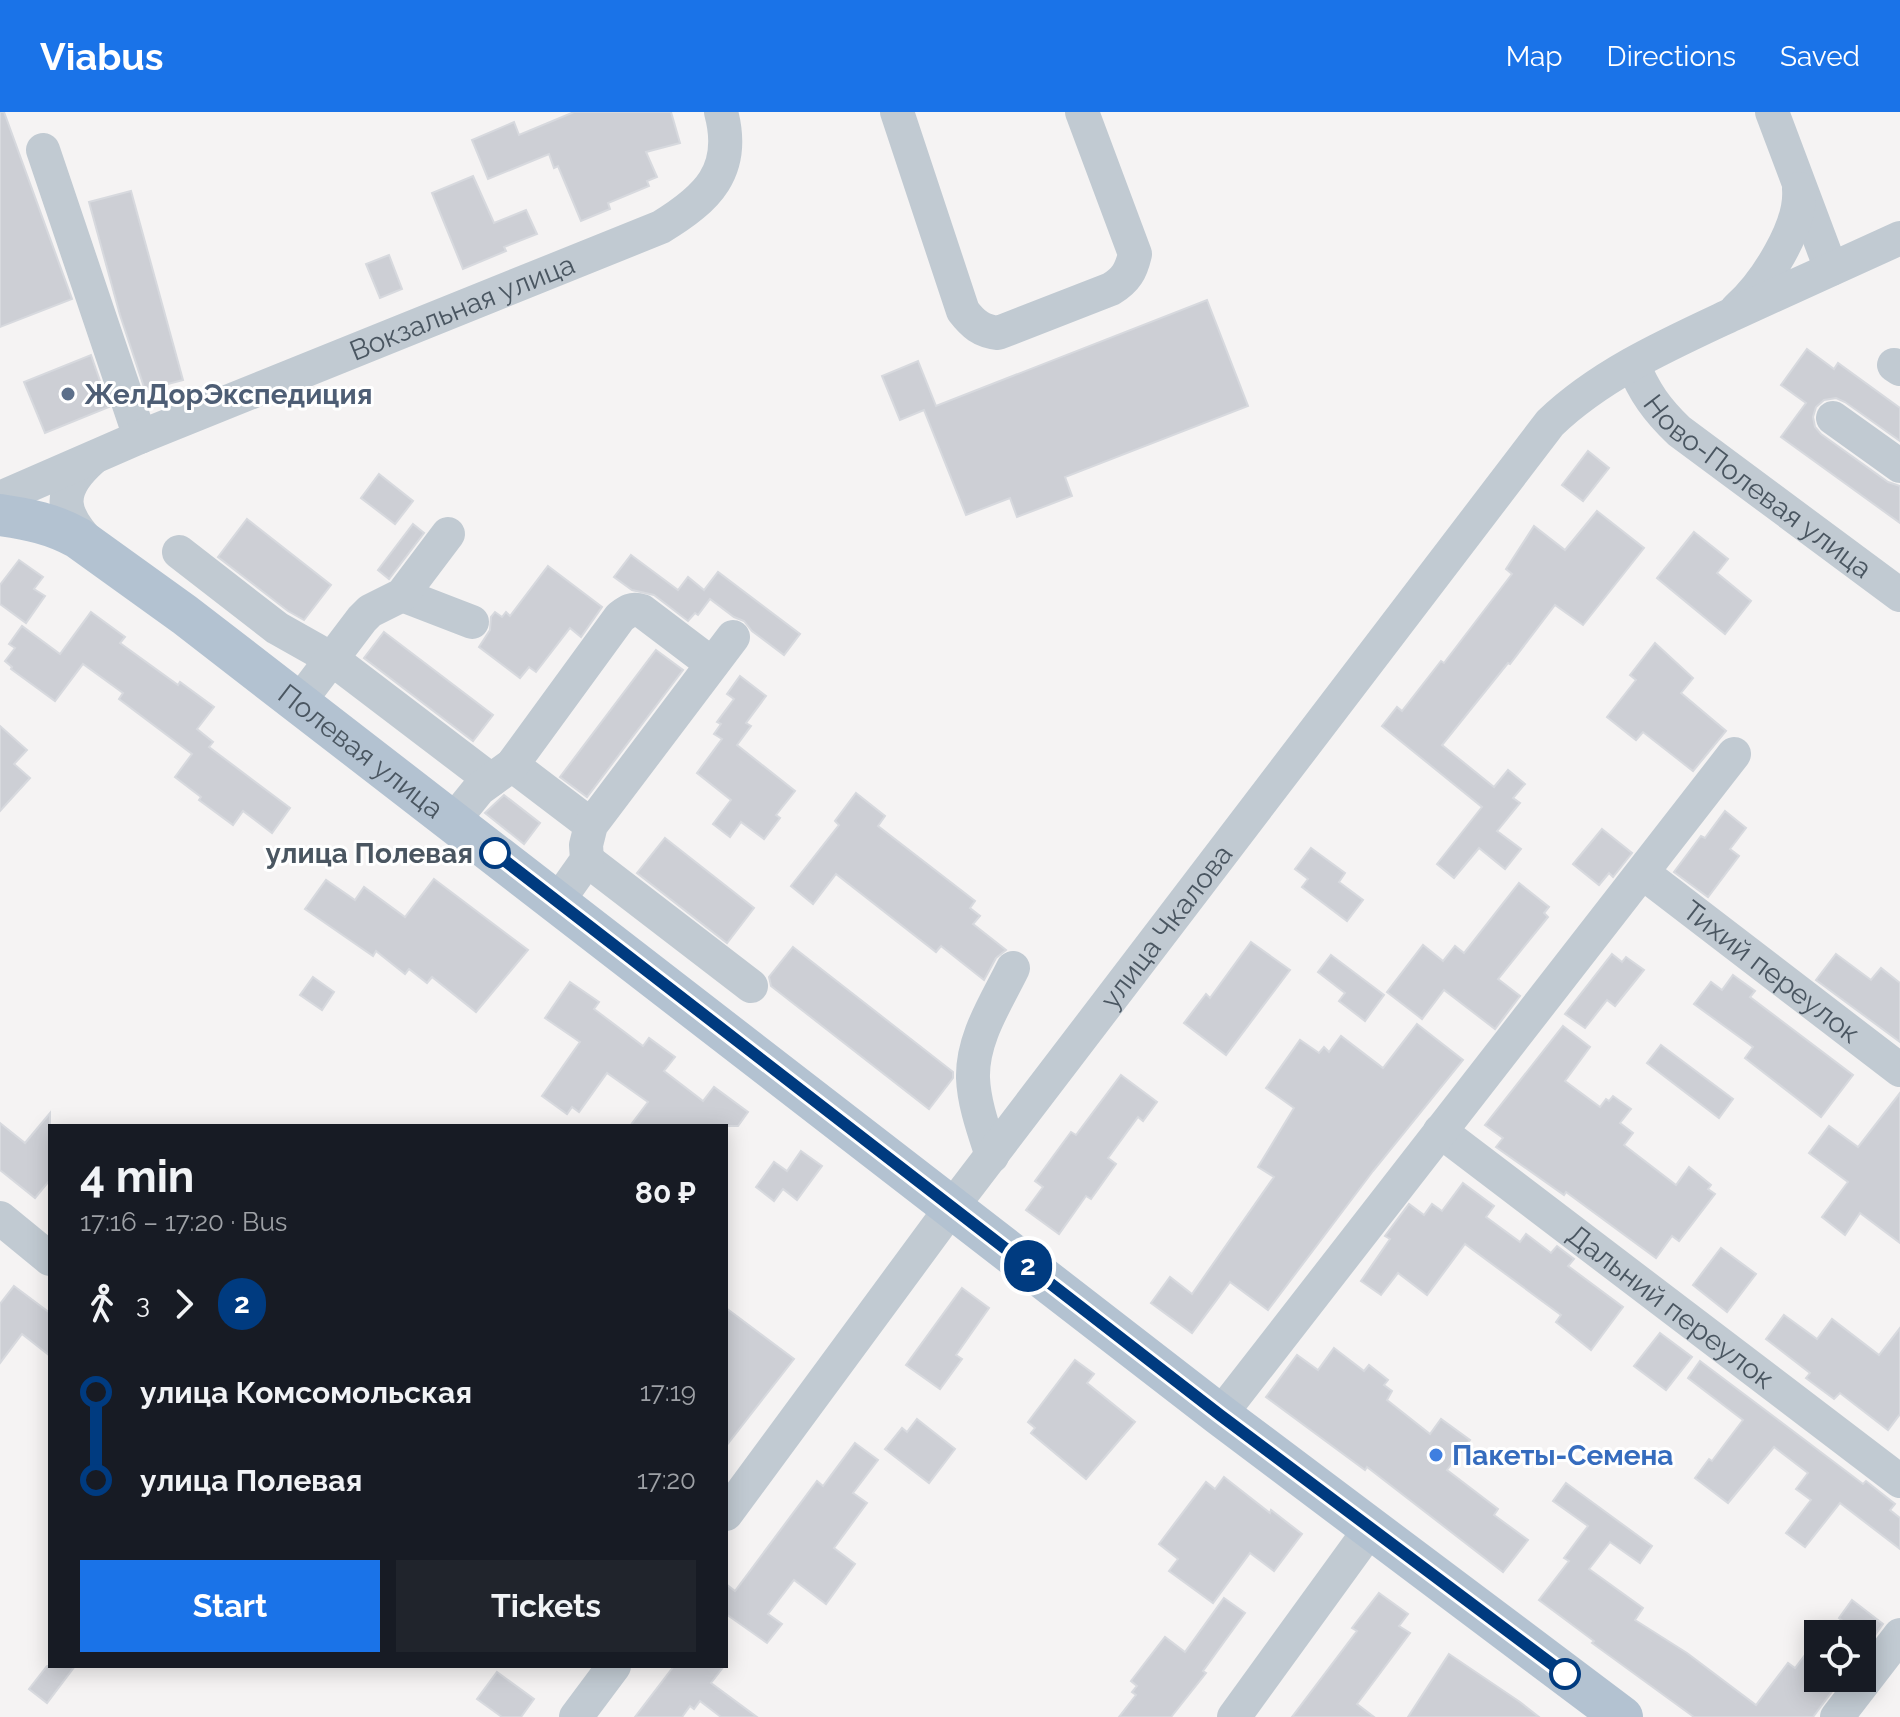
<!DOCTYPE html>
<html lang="en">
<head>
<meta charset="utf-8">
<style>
  :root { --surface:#171b24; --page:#20242c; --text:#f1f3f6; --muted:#9ea1a6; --accent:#1a73e8 }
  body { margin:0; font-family:Raleway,sans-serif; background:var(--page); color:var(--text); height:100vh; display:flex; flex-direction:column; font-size:30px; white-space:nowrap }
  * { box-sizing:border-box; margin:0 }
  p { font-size:26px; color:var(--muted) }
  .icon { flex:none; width:44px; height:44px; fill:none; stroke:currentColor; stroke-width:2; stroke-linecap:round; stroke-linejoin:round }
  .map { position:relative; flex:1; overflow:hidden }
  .drawer { position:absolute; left:48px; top:1012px; width:680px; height:544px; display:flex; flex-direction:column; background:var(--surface); border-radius:0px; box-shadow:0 4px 20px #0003 }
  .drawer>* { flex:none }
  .badge { padding:0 16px; border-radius:26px; font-size:28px; line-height:52px }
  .controls { position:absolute; left:1804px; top:1508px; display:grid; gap:16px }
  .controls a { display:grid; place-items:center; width:72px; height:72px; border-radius:0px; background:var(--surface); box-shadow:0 4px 20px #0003; font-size:40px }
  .map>.badge { position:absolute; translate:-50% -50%; box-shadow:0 0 0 4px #fff }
  .legs { display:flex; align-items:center; gap:12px; height:88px; padding:0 32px; font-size:26px }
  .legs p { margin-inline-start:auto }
  .headline { display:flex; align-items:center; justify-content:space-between; height:136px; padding:0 32px }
  h1 { font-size:44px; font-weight:700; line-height:60px }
  .button { display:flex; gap:16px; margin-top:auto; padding:16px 32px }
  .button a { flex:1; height:92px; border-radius:0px; background:var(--accent); color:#fff; font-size:32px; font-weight:700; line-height:92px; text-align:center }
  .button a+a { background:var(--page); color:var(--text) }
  ul { padding:0 32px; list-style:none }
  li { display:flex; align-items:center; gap:28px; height:88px; font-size:30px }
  li i { display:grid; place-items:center; width:12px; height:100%; margin:0 10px; background:currentColor }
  li i::after { content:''; width:20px; height:20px; margin:-10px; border:6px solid; border-radius:50%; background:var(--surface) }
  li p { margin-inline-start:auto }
  li:first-child i { background:linear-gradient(#0000 50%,currentColor 0) }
  li:last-child i { background:linear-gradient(currentColor 50%,#0000 0) }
  header { display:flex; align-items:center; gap:48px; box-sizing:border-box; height:112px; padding:0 40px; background:var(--accent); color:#fff }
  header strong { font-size:38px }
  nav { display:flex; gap:44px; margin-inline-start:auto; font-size:28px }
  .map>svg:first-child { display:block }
  .building { fill:#cdcfd5; stroke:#d7d9de; stroke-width:2 }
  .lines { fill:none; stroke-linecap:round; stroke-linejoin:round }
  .minor { stroke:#c1cad2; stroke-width:34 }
  .major { stroke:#b3c2d1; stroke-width:42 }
  .line-1-casing { stroke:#fff; stroke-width:18 }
  .line-1 { stroke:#003b80; stroke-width:12 }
  .service-dot { fill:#5c6f8a; stroke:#fff; stroke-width:3 }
  .stop-1-dot { fill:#fff; stroke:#003b80; stroke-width:4 }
  .shop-dot { fill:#3f7fe0; stroke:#fff; stroke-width:3 }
  .labels { text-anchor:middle; stroke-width:6; stroke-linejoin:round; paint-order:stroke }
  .street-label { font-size:28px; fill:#4a5661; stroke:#fff }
  .service-label { font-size:28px; font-weight:bold; fill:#4e5e75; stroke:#fff; text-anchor:start }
  .stop-label { font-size:28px; font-weight:bold; fill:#4a5661; stroke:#fff; text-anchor:end }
  .shop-label { font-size:28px; font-weight:bold; fill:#366cbe; stroke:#fff; text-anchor:start }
</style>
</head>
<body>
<header>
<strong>Viabus</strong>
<nav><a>Map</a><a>Directions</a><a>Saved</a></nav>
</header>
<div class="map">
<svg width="1900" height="1605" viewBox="0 0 1900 1605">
  <rect width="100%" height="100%" fill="#f5f3f3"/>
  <g class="building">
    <polygon points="0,0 4,0 72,187 0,215"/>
    <polygon points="574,0 671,0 680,31 646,40 657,65 647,69 649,74 608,91 610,97 581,109 558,54 554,56 549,42 488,67 472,28 514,10 519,23"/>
    <polygon points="473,64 494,111 526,98 537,122 504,135 506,139 463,157 432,81"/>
    <polygon points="131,79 183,268 145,278 120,203 89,90"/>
    <polygon points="389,143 402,177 380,186 366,152"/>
    <polygon points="1207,188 1248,294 1065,365 1072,384 1017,405 1010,386 966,403 924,298 900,308 882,264 918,249 936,294"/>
    <polygon points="1807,237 1834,257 1838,251 1900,296 1900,329 1845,290 1836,286 1824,288 1816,295 1813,305 1815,315 1821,322 1888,370 1900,374 1900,411 1781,325 1806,291 1781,273"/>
    <polygon points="91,243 109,295 45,321 24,270"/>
    <polygon points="1588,339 1609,356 1583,389 1562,373"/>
    <polygon points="379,362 413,389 395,412 361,386"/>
    <polygon points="1597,399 1644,436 1583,513 1555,493 1510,552 1508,551 1442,633 1494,675 1508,658 1525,672 1513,686 1520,691 1497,719 1521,737 1505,757 1479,736 1454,766 1437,752 1482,695 1382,614 1397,595 1402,599 1441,549 1444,551 1512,462 1506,457 1534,414 1565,438"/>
    <polygon points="247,407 331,473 304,508 288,499 218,445"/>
    <polygon points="413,412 424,421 389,467 378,458"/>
    <polygon points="1694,420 1728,447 1717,461 1751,489 1725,522 1657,466"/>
    <polygon points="631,443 678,478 688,465 704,478 718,460 800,522 784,543 752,519 744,509 734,505 710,487 698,503 695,501 688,509 654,483 632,478 614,465"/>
    <polygon points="19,448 43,465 34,477 45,484 26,511 0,492 0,473"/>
    <polygon points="548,454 602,495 581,525 570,516 536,560 529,555 520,566 479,535 490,518 491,505 495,500 502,505 506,500 510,504"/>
    <polygon points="91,500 125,525 120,531 178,573 180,570 214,595 197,617 213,630 209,635 290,696 272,721 243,699 233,713 199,688 201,685 175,665 192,642 119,587 123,581 83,552 55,589 11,557 12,555 5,549 15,536 9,532 22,514 60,542"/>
    <polygon points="384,520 493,603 473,629 364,546"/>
    <polygon points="1655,531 1693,566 1681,581 1726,619 1693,659 1643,620 1636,628 1607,605 1636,568 1630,563"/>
    <polygon points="656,538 683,558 587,685 560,665"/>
    <polygon points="740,564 766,584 746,611 751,614 737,633 795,679 776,703 780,706 764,727 741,710 730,725 713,712 731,688 697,661 722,627 714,622 721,612 717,610 734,587 727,582"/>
    <polygon points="0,614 27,638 14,652 30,666 0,699"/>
    <polygon points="856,681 885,704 878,714 975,789 970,796 980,804 973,812 1006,838 996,846 984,868 941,834 936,840 836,762 813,792 791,774 839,713 835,709"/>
    <polygon points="504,683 540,711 524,732 485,701"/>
    <polygon points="1725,699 1746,716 1730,737 1739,744 1708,785 1674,760 1701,724 1705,726"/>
    <polygon points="1602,717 1632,741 1613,765 1609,761 1599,773 1573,752"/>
    <polygon points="665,726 754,796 727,831 637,761"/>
    <polygon points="1311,736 1345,761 1339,770 1363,788 1347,809 1302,775 1308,767 1295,757"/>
    <polygon points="434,767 528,838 476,900 432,865 427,871 409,857 405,862 376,839 373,844 305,797 326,768 355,788 364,775 405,805"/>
    <polygon points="1519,771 1549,795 1544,801 1548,805 1498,867 1520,884 1495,917 1444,878 1422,907 1387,880 1423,833 1443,849 1455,834 1464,841"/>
    <polygon points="1251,830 1290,858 1226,943 1184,911 1206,882 1210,886"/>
    <polygon points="793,835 953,960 953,966 929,997 771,874 769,865"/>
    <polygon points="1612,842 1622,850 1626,845 1644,858 1615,894 1607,888 1585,916 1565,902"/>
    <polygon points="1836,842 1871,868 1881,856 1900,871 1900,930 1816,868"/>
    <polygon points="1331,843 1384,883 1365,909 1339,889 1345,881 1318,860"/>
    <polygon points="1733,863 1755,879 1750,885 1853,963 1821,1005 1745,946 1753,935 1694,892 1711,870 1722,878"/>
    <polygon points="313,865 334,880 322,898 300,883"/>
    <polygon points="570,870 599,890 594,897 643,934 649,926 675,945 664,959 703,989 714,975 748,1000 738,1014 630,1014 648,990 607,961 579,1000 572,995 567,1002 542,984 580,930 545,906"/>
    <polygon points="1417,912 1463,948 1373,1059 1268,1198 1230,1170 1192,1221 1151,1191 1170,1165 1192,1182 1274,1065 1258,1055 1294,996 1266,976 1300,928 1319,941 1324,935 1329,940 1341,924 1383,956"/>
    <polygon points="1563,914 1590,935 1565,969 1600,995 1606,987 1609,989 1613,984 1631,997 1620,1011 1633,1021 1624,1033 1676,1073 1689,1055 1711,1073 1708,1077 1715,1082 1679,1129 1672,1124 1656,1146 1566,1080 1564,1083 1496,1035 1503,1026 1485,1013"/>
    <polygon points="1661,933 1733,987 1719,1006 1647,951"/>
    <polygon points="1121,963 1157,990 1143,1009 1138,1005 1108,1046 1116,1052 1091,1087 1086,1084 1059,1122 1026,1098 1043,1075 1035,1069 1071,1020 1076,1023"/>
    <polygon points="1900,981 1900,1131 1860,1101 1845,1123 1822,1105 1848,1070 1809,1041 1829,1014 1858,1035"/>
    <polygon points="50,1001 50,1068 35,1086 0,1058 0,1011 25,1031"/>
    <polygon points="801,1039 822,1054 797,1088 783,1077 774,1089 756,1075 774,1050 787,1059"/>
    <polygon points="1463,1071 1494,1094 1486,1105 1520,1130 1526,1122 1551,1141 1557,1134 1574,1147 1568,1154 1623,1195 1591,1238 1556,1210 1561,1203 1465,1132 1427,1183 1398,1161 1381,1183 1361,1169 1390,1127 1385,1124 1409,1092 1424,1103 1432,1092 1442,1099"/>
    <polygon points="1721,1136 1756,1162 1727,1200 1693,1173"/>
    <polygon points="14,1174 50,1201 50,1244 22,1222 0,1251 0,1192"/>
    <polygon points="962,1176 989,1196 956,1243 962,1247 940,1277 906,1253"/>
    <polygon points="726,1196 794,1247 726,1334"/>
    <polygon points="1784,1203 1817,1227 1832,1207 1879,1243 1900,1216 1900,1302 1888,1318 1840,1281 1834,1287 1806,1266 1810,1261 1766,1227"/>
    <polygon points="1660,1221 1692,1245 1666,1278 1634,1254"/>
    <polygon points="1334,1236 1364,1259 1369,1253 1388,1268 1384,1273 1392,1279 1387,1288 1430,1322 1441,1307 1470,1328 1447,1358 1498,1397 1494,1403 1528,1428 1503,1460 1367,1355 1365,1358 1266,1285 1297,1243 1318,1258"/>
    <polygon points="1075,1248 1094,1262 1087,1271 1135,1310 1086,1367 1031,1321 1035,1316 1028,1310"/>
    <polygon points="1700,1249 1863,1372 1866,1369 1895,1392 1890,1398 1900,1406 1900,1437 1840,1391 1805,1435 1786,1421 1811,1388 1796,1377 1808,1361 1774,1335 1728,1391 1695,1366 1709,1347 1712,1349 1743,1308 1688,1266"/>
    <polygon points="917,1307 955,1337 929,1371 885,1337 902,1316 907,1320"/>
    <polygon points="855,1331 878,1348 853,1381 867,1391 834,1436 855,1452 826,1492 794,1468 768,1502 782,1512 767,1531 726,1502 726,1472 735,1479 817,1369 823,1374"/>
    <polygon points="1224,1365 1270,1401 1271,1398 1302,1422 1274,1459 1250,1441 1213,1491 1169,1459 1178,1447 1159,1432 1206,1370 1215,1377"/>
    <polygon points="1566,1371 1652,1434 1640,1451 1610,1430 1589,1457 1643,1496 1635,1508 1687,1541 1756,1593 1788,1551 1795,1556 1818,1526 1818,1566 1842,1566 1813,1605 1694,1605 1592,1531 1594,1529 1539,1488 1569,1449 1564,1446 1588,1414 1553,1389"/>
    <polygon points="1379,1481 1408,1502 1399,1514 1410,1521 1357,1592 1374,1605 1292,1605 1357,1519 1352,1516"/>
    <polygon points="1224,1486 1245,1501 1203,1559 1206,1561 1171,1605 1119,1605 1136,1583 1132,1580 1137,1574 1131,1569 1165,1525 1185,1540"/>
    <polygon points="1852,1488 1883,1512 1870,1530 1839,1506"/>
    <polygon points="1449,1542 1520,1590 1539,1605 1408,1605"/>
    <polygon points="47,1554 75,1554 47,1591 29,1577"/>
    <polygon points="674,1554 724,1554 711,1571 757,1605 721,1605 700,1589 694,1597 690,1594 682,1605 635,1605"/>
    <polygon points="497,1560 534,1587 521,1605 502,1605 477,1587"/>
  </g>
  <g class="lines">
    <g class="minor">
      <path d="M 897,0 L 963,199 C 973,212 981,219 998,221 L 1111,177 C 1126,168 1131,159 1135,142 L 1082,0"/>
      <polyline points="1772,0 1831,157"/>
      <polyline points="43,38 140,325"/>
      <path d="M 1737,197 C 1765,172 1802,115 1799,77"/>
      <path id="s1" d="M 1633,252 C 1644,280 1657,298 1679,319 L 1900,483"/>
      <polyline points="1894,253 1900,257"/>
      <polyline points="1833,306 1900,354"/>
      <path d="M 92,347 C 55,380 61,402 93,435"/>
      <path id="s2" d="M 0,386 L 140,325 L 661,115 C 707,87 737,59 721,0"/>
      <polyline points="179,440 277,516 332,547 491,668"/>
      <polyline points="402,483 472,510"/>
      <polyline points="299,590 362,507 370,499 402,483 448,422"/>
      <polyline points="512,653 591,713"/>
      <path d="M 453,709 L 479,677 L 512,653 L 620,505 C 628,499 632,496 642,499 L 712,552"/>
      <polyline points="587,748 751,874"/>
      <path id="s3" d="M 1643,761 L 1900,958"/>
      <polyline points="558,789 587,748 586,733 591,713 733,525"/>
      <path id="s4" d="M 1440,1019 L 1900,1369"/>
      <path d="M 992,1044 C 984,1019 974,992 973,966 C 972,926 996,891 1013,856"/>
      <polyline points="0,1106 50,1147"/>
      <polyline points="1220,1303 1734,642"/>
      <path id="s5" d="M 726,1402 L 952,1095 L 1550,311 C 1601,262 1669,232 1733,202 C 1789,177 1844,151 1900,126"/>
      <polyline points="576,1605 614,1554"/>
      <polyline points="1234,1605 1371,1416"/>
      <polyline points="1837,1605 1900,1523"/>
    </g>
    <path class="major" id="s6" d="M 0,403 C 28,407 53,412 78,426 L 185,503 L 1220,1303 L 1622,1605"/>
  </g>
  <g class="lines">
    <g class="line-1-casing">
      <polyline id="line-1" points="495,741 1220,1303 1565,1562"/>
    </g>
    <use href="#line-1" class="line-1"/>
  </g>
  <circle class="service-dot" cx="68" cy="282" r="8"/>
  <g class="stop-1-dot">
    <circle cx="495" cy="741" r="14"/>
    <circle cx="1565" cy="1562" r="14"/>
  </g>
  <circle class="shop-dot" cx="1436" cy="1343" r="8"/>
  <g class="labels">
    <g class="street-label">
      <text dy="10" stroke="none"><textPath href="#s2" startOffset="500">Вокзальная улица</textPath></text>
      <text dy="10" stroke="none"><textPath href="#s1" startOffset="178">Ново-Полевая улица</textPath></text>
      <text dy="10" stroke="none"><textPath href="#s6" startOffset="436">Полевая улица</textPath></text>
      <text dy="10" stroke="none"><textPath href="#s5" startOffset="734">улица Чкалова</textPath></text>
      <text dy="10" stroke="none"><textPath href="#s3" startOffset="162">Тихий переулок</textPath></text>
      <text dy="10" stroke="none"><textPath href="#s4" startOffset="290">Дальний переулок</textPath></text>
    </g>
    <g class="service-label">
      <text x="84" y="292">ЖелДорЭкспедиция</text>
    </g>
    <g class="stop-label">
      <text x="473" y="751">улица Полевая</text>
    </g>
    <g class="shop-label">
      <text x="1452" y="1353">Пакеты-Семена</text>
    </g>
  </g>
</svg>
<div class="controls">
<a><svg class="icon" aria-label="locate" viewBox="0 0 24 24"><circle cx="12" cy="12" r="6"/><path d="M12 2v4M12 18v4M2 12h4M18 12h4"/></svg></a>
</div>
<b class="badge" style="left:1028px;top:1154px;background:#003b80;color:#fff">2</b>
<section class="drawer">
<div class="headline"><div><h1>4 min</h1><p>17:16 – 17:20 · Bus</p></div><b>80 ₽</b></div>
<div class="legs"><svg class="icon" aria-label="walk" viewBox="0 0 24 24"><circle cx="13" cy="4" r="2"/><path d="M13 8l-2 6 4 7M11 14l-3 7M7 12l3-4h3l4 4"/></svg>3<svg class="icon" aria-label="forward" viewBox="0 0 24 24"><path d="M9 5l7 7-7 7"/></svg><b class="badge" style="background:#003b80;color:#fff">2</b></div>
<ul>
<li><i style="color:#003b80"></i><b>улица Комсомольская</b><p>17:19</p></li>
<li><i style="color:#003b80"></i><b>улица Полевая</b><p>17:20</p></li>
</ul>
<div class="button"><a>Start</a><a>Tickets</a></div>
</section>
</div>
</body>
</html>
